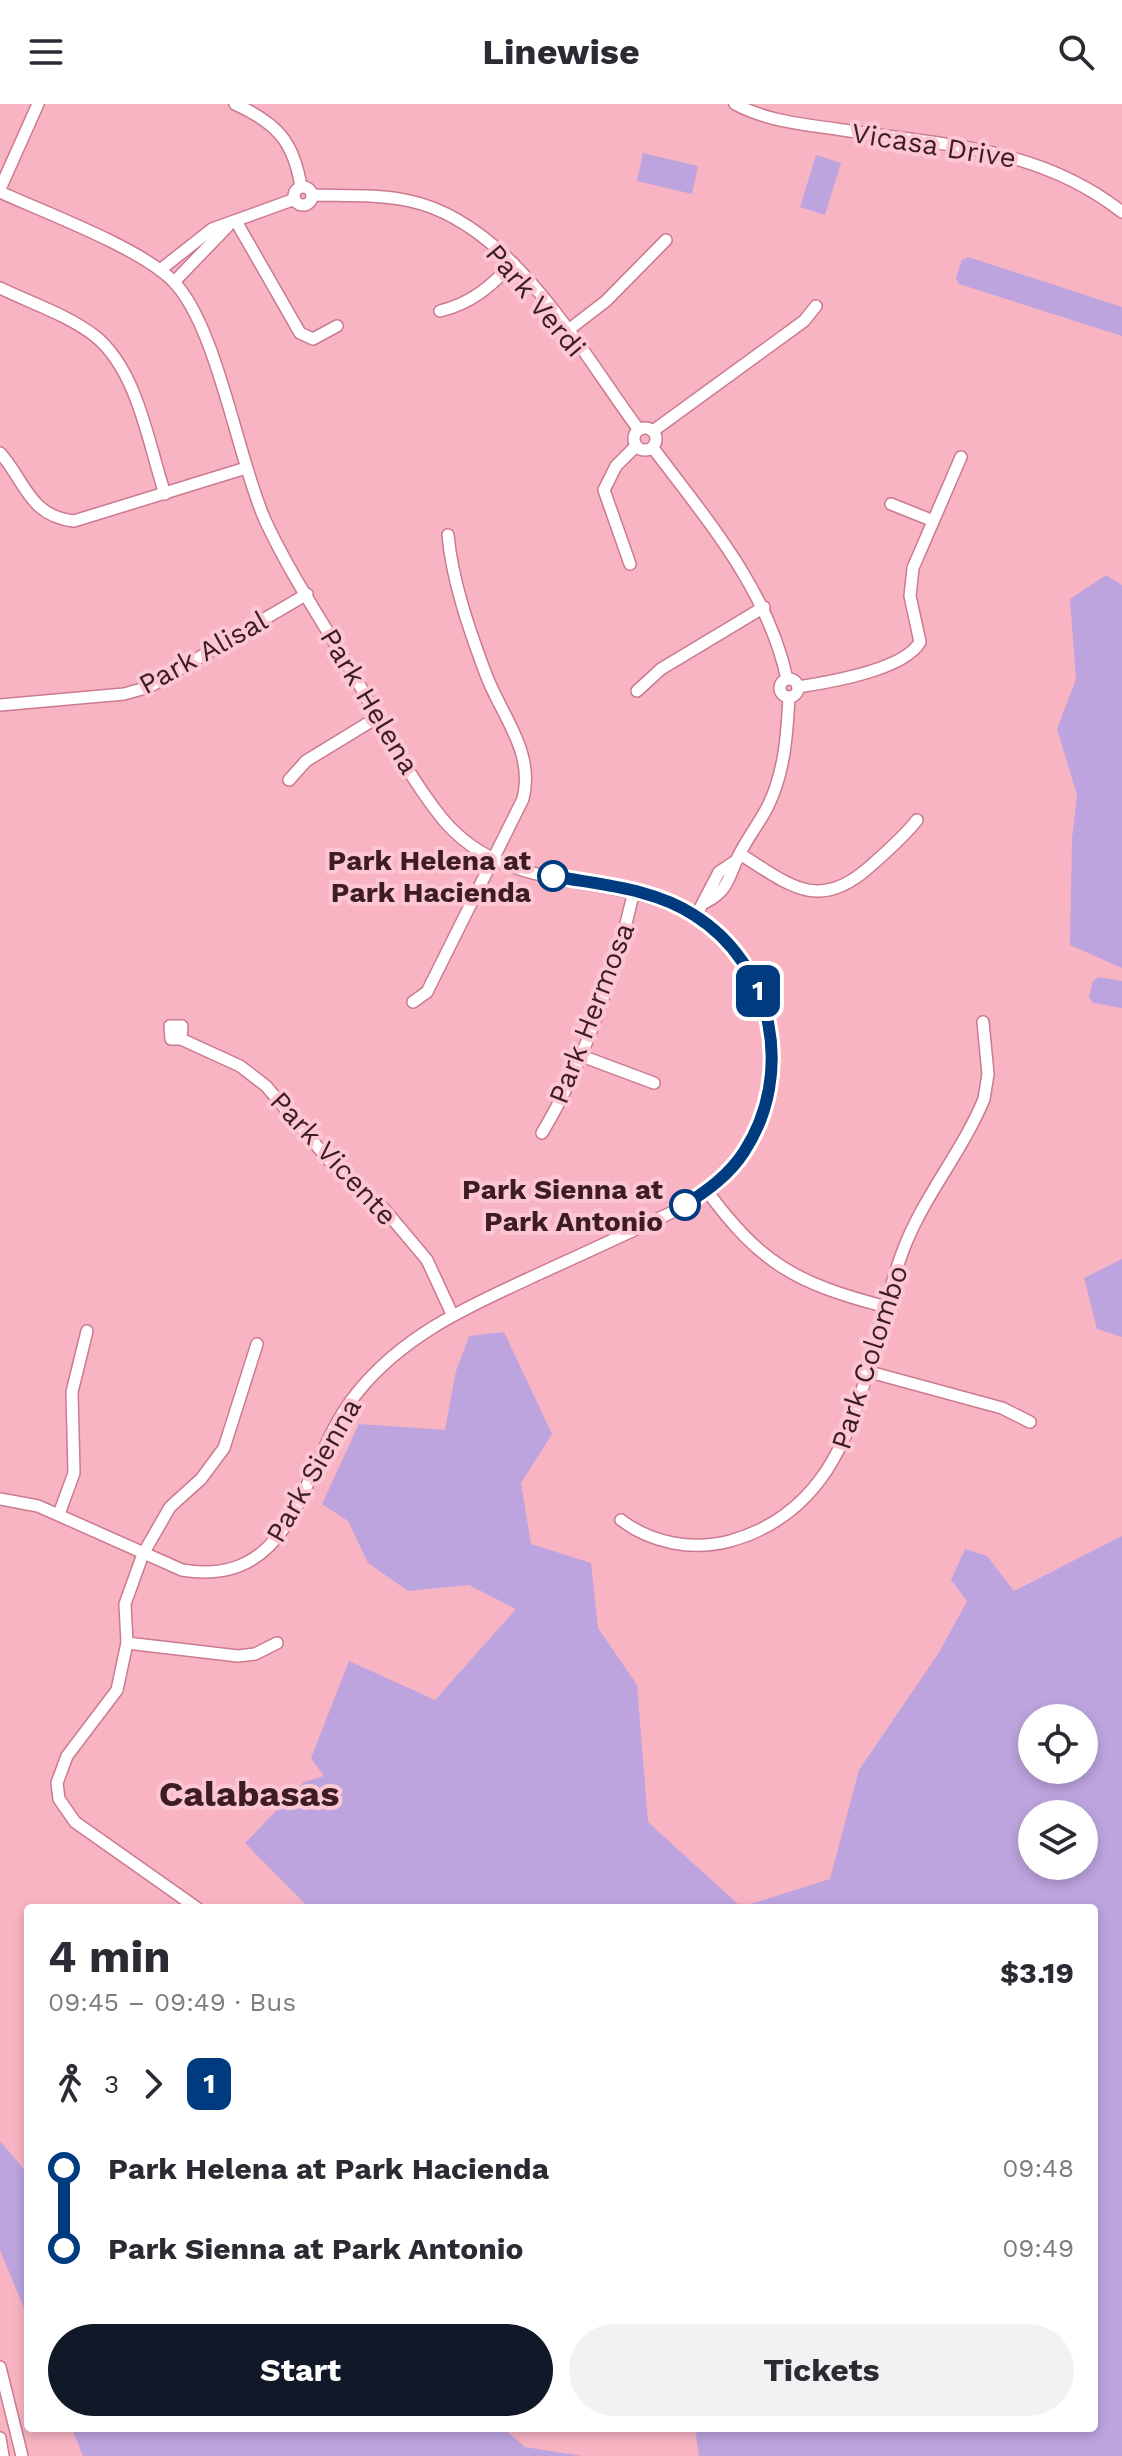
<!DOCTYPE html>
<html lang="en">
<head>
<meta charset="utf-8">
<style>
  :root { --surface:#fff; --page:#f2f2f3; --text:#2b2b33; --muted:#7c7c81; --accent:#111827 }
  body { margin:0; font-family:"Work Sans",sans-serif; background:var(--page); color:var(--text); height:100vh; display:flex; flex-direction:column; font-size:30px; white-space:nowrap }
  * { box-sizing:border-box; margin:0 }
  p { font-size:26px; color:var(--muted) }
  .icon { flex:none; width:44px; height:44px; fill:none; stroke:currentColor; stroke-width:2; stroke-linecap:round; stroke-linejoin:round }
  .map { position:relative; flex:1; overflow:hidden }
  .details { position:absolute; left:24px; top:1800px; width:1074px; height:528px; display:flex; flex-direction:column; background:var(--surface); border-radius:8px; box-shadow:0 4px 12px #0003 }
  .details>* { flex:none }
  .badge { padding:0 16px; border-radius:12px; font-size:28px; line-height:52px }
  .controls { position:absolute; left:1018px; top:1600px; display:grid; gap:16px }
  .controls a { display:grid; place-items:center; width:80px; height:80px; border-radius:50%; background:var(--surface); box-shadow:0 4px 12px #0003; font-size:40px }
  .map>.badge { position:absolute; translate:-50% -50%; box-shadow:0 0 0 4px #fff }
  .legs { display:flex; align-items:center; gap:12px; height:88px; padding:0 24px; font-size:26px }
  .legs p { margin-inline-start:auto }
  .overview { display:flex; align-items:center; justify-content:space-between; height:136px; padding:0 24px }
  h1 { font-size:44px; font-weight:700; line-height:60px }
  .button { display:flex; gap:16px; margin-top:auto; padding:16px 24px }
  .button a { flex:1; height:92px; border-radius:48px; background:var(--accent); color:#fff; font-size:32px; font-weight:700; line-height:92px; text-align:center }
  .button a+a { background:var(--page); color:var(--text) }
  ul { padding:0 24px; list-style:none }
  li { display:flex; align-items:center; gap:28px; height:80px; font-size:30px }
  li i { display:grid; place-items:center; width:12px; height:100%; margin:0 10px; background:currentColor }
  li i::after { content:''; width:20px; height:20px; margin:-10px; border:6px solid; border-radius:50%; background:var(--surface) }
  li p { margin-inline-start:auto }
  li:first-child i { background:linear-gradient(#0000 50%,currentColor 0) }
  li:last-child i { background:linear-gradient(currentColor 50%,#0000 0) }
  header { display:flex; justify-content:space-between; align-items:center; height:104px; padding:0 24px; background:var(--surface); font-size:36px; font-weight:700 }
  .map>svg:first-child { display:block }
  .green { fill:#bda4df; fill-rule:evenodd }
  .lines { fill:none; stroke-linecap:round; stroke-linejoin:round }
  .minor-casing { stroke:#cb7a8f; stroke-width:14 }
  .minor { stroke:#fff; stroke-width:11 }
  .line-1-casing { stroke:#fff; stroke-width:18 }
  .line-1 { stroke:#003b80; stroke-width:12 }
  .stop-1-dot { fill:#fff; stroke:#003b80; stroke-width:4 }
  .labels { text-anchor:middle; stroke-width:8; stroke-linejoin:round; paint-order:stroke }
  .street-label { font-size:28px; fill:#3d1c25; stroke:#fcc7d3 }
  .stop-label { font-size:28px; font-weight:bold; fill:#3d1c25; stroke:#fcc7d3; text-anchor:end }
  .district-label { font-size:36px; font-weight:bold; fill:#3d1c25; stroke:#fcc7d3 }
</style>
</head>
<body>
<header><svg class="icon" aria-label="menu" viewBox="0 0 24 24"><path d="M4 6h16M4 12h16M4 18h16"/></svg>Linewise<svg class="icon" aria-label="search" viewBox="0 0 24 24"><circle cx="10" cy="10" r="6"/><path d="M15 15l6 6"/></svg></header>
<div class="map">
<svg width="1122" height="2352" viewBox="0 0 1122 2352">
  <rect width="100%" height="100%" fill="#f9b4c4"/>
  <g class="green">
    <polygon points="643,49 698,62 692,90 637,77"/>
    <polygon points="816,51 841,59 825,111 800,103"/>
    <polygon points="968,153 1122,203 1122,232 959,180 956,174 962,156"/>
    <polygon points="1106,471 1122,481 1122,864 1070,841 1072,734 1077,691 1057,625 1076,575 1070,495"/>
    <polygon points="1098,873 1122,877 1122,904 1093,899 1089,893 1093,877"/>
    <polygon points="1122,1155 1122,1233 1097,1225 1084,1174"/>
    <path d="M 504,1228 L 552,1330 L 521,1379 L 531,1440 L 591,1459 L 598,1524 L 637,1581 L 648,1718 L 741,1803 L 830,1775 L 859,1666 L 940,1547 L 967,1497 L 951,1476 L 965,1445 L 987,1452 L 1014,1487 L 1122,1432 L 1122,2352 L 699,2352 L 695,2324 L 1094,2324 L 1094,1804 L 309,1804 L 245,1739 L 304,1678 L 324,1672 L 311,1654 L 349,1557 L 435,1596 L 516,1505 L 469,1481 L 408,1487 L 368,1459 L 348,1417 L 322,1400 L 359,1320 L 445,1326 L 456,1267 L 469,1232 ZM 1032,1614 L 1084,1614 L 1084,1666 L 1032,1666 ZM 1032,1710 L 1084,1710 L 1084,1762 L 1032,1762 Z"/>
    <polygon points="0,2037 28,2070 28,2214 0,2146"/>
    <polygon points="72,2324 503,2324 525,2343 582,2352 83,2352"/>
  </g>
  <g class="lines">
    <g class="minor-casing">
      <g id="minor">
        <path d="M 235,0 C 277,19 294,38 301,83"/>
        <path d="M 735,0 C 767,17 801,20 836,25 C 939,41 1037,41 1122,108"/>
        <circle cx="303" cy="92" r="9"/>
        <polyline points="0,85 38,0"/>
        <path d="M 0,88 C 46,109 138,143 172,176 C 217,220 237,353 265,416 C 289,468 322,517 351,566 C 379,615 406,669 441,713 C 528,822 690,733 759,889 C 786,948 770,1023 727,1070 C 714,1084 697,1094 681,1104 C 635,1126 589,1147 543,1168 C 474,1200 406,1228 357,1289 C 300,1358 299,1486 182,1466 L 38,1402 L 0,1395"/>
        <path d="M 312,91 C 345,92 378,90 410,97 C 512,119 581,248 639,326"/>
        <polyline points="237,119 300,229 313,235 337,222"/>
        <polyline points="160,166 212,125 295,95"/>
        <polyline points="174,178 228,122"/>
        <path d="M 0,184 C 31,199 68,211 95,232 C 138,267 148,339 165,390"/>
        <path d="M 440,207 C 472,199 490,183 513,159"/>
        <polyline points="567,227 606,197 666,136"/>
        <circle cx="645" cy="335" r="11"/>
        <polyline points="653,327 804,217 816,202"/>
        <path d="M 653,344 C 707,416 768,486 787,575"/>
        <path d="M 0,349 C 26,378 29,412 74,417 L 246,364"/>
        <polyline points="891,400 931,416"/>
        <polyline points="630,460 604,386 616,362 636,342"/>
        <circle cx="789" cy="584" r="9"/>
        <path d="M 798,583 C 830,578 904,566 920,538 L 910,492 L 913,464 L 961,353"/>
        <polyline points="637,587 661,565 764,503"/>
        <polyline points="0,601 124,590 149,583 307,490"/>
        <polyline points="289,676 306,657 378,613"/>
        <path d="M 740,750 C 788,780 817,808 867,765 C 885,749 902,735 917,716"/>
        <path d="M 706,798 C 727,787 728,776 737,755 C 745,737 759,720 768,702 C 785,667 787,630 789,593"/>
        <polyline points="696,812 719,768 737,756"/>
        <path d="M 413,898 L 427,888 L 523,695 C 535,647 501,612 485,568 C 469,525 452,476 448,431"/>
        <polyline points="181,935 182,922 170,922 171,935 181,935 240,962 266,982 334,1062 385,1106 427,1156 452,1210"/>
        <polyline points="579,951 654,979"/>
        <path d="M 542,1029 C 584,959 616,866 634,787"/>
        <path d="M 707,1087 C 761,1160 796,1179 883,1202"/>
        <polyline points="866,1267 1002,1304 1030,1318"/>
        <polyline points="59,1410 74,1369 72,1288 87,1227"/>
        <path d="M 621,1416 C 651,1439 692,1447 730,1437 C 866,1399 861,1249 906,1139 C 927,1088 963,1046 984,995 L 988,970 L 983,918"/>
        <polyline points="127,1539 238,1552 255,1550 277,1539"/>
        <polyline points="197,1804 75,1718 59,1695 57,1679 67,1652 117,1586 127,1539 125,1500 143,1450 170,1403 201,1375 224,1344 257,1240"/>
        <polyline points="0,2263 22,2352"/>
        <polyline points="0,2334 3,2352"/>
      </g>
    </g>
    <use href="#minor" class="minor"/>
  </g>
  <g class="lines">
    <g class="line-1-casing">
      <path id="line-1" d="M 553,772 C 600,781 653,784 694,811 C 774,861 795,970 744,1048 C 729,1071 708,1086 685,1101"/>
    </g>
    <use href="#line-1" class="line-1"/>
  </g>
  <g class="stop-1-dot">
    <circle cx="553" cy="772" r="14"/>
    <circle cx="685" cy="1101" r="14"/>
  </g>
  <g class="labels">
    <g class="street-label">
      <text transform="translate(934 41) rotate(9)" y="10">Vicasa Drive</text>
      <text transform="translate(536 196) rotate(50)" y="10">Park Verdi</text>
      <text transform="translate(203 548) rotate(-29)" y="10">Park Alisal</text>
      <text transform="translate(370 597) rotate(59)" y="10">Park Helena</text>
      <text transform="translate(591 909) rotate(-69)" y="10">Park Hermosa</text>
      <text transform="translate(334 1054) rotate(47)" y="10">Park Vicente</text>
      <text transform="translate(869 1253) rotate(-72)" y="10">Park Colombo</text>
      <text transform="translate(313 1366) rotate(-60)" y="10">Park Sienna</text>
    </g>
    <g class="stop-label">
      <text x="531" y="766">Park Helena at<tspan x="531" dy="32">Park Hacienda</tspan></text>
      <text x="663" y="1095">Park Sienna at<tspan x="663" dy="32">Park Antonio</tspan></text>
    </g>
    <g class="district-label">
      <text x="249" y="1702">Calabasas</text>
    </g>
  </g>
</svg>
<div class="controls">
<a><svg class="icon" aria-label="locate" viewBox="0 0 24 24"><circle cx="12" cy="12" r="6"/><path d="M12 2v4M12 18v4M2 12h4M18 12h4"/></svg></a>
<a><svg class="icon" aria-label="layers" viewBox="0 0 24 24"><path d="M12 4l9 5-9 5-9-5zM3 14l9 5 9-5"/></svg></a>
</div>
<b class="badge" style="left:758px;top:887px;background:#003b80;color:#fff">1</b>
<section class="details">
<div class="overview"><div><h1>4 min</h1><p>09:45 – 09:49 · Bus</p></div><b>$3.19</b></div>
<div class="legs"><svg class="icon" aria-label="walk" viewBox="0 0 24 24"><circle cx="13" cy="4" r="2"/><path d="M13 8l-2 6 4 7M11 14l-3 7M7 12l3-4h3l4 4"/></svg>3<svg class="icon" aria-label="forward" viewBox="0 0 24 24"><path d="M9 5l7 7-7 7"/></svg><b class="badge" style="background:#003b80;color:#fff">1</b></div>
<ul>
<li><i style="color:#003b80"></i><b>Park Helena at Park Hacienda</b><p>09:48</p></li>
<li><i style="color:#003b80"></i><b>Park Sienna at Park Antonio</b><p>09:49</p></li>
</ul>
<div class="button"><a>Start</a><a>Tickets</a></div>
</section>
</div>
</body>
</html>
